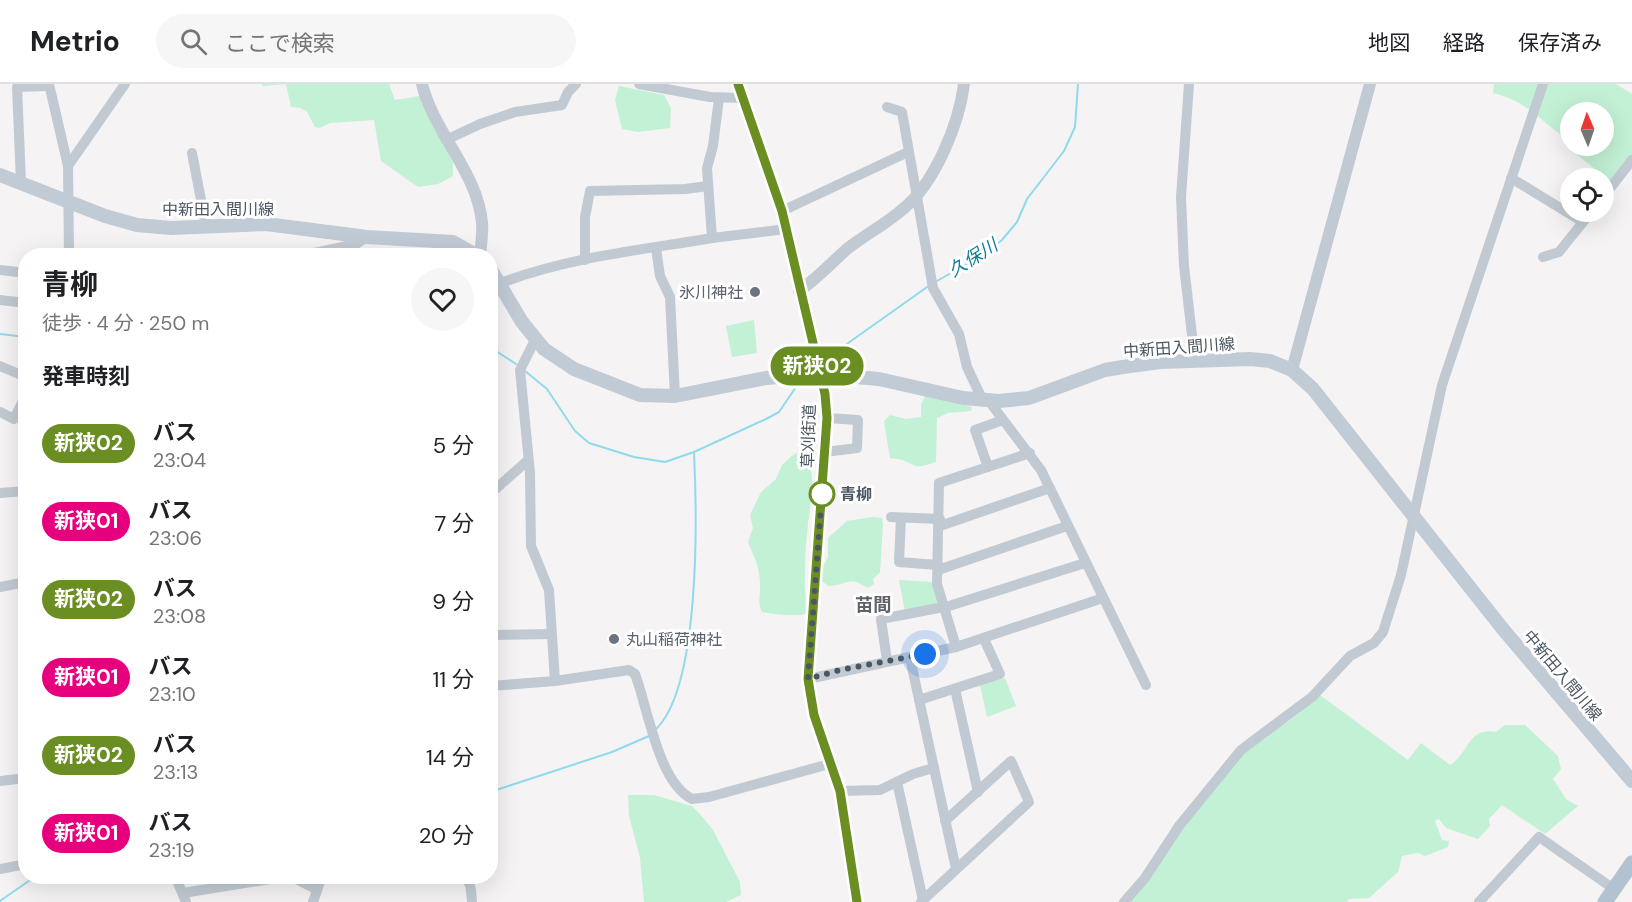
<!DOCTYPE html>
<html lang="ja">
<head>
<meta charset="utf-8">
<style>
  :root { --surface:#fff; --page:#f6f6f6; --text:#202124; --muted:#757577; --line:#e0e0e0 }
  body { margin:0; font-family:"DM Sans","Noto Sans JP",sans-serif; background:var(--page); color:var(--text); height:100vh; display:flex; flex-direction:column; font-size:22px; white-space:nowrap }
  * { box-sizing:border-box; margin:0 }
  p { font-size:20px; color:var(--muted) }
  .icon { flex:none; width:33px; height:33px; fill:none; stroke:currentColor; stroke-width:2; stroke-linecap:round; stroke-linejoin:round }
  .map { position:relative; flex:1; overflow:hidden }
  .details { position:absolute; left:18px; top:164px; width:480px; height:636px; display:flex; flex-direction:column; background:var(--surface); border-radius:24px; box-shadow:0 6px 24px #0002 }
  .details>* { flex:none }
  .badge { padding:0 12px; border-radius:20px; font-size:21px; line-height:39px }
  .needle { width:39px; rotate:358deg }
  .buttons { position:absolute; left:1560px; top:18px; display:grid; gap:12px }
  .buttons a { display:grid; place-items:center; width:54px; height:54px; border-radius:50%; background:var(--surface); box-shadow:0 6px 24px #0002; font-size:30px }
  .you { position:absolute; width:30px; height:30px; margin:-15px; border:4px solid #fff; border-radius:50%; background:#1a73e8; box-shadow:0 0 0 9px #1a73e833 }
  .map>.badge { position:absolute; translate:-50% -50%; box-shadow:0 0 0 3px #fff }
  h2 { padding:0 24px; font-size:22px; line-height:54px }
  .round { display:grid; place-items:center; flex:none; width:63px; height:63px; border-radius:32px; background:var(--page) }
  .head { display:flex; align-items:center; justify-content:space-between; height:102px; padding:0 24px }
  h1 { font-size:28px; font-weight:700; line-height:45px }
  ul { padding:0; list-style:none }
  li { display:flex; align-items:center; gap:18px; height:78px; padding:0 24px }
  li div { flex:1 }
  li b { display:block; font-size:22px }
  li em { font-style:normal }
  li .badge { min-width:66px; font-weight:700; text-align:center }
  header { display:flex; align-items:center; gap:36px; box-sizing:border-box; height:84px; padding:0 30px; background:var(--surface); border-bottom:2px solid var(--line) }
  header strong { font-size:28px }
  nav { display:flex; gap:33px; margin-inline-start:auto; font-size:21px }
  .search { width:420px; height:54px; background:var(--page); display:flex; align-items:center; gap:15px; box-sizing:border-box; padding:0 21px; border-radius:33px; color:var(--muted); font-size:22px }
  .map>svg:first-child { display:block }
  .green { fill:#c3f1d5 }
  .lines { fill:none; stroke-linecap:round; stroke-linejoin:round }
  .stream { stroke:#90daee; stroke-width:2 }
  .minor { stroke:#c1cad2; stroke-width:10 }
  .tertiary { stroke:#c1cad2; stroke-width:12 }
  .secondary { stroke:#c1cbd6; stroke-width:14 }
  .primary { stroke:#b3c2d1; stroke-width:15 }
  .line-casing { stroke:#fff; stroke-width:14 }
  .line { stroke:#6b8e23; stroke-width:9 }
  .walk { stroke:#4a5661; stroke-width:6; stroke-dasharray:0 10.8 }
  .worship-dot { fill:#6b7280; stroke:#fff; stroke-width:2 }
  .stop-dot { fill:#fff; stroke:#6b8e23; stroke-width:3 }
  .labels { text-anchor:middle; stroke-width:6; stroke-linejoin:round; paint-order:stroke }
  .street-label { font-size:16px; fill:#4a5661; stroke:#fff }
  .worship-label { font-size:16px; fill:#5b616d; stroke:#fff; text-anchor:end }
  .stop-label { font-size:16px; font-weight:bold; fill:#4a5661; stroke:#fff; text-anchor:start }
  .water-label { font-size:18px; font-style:italic; fill:#0c7c9b; stroke:#fff }
  .neighbourhood-label { font-size:18px; font-weight:bold; fill:#5f6368; stroke:#fff }
</style>
</head>
<body>
<header>
<strong>Metrio</strong>
<div class="search"><svg class="icon" aria-label="search" viewBox="0 0 24 24"><circle cx="10" cy="10" r="6"/><path d="M15 15l6 6"/></svg>ここで検索</div>
<nav><a>地図</a><a>経路</a><a>保存済み</a></nav>
</header>
<div class="map">
<svg width="1632" height="818" viewBox="0 0 1632 818">
  <rect width="100%" height="100%" fill="#f5f3f3"/>
  <g class="green">
    <polygon points="262,0 389,0 395,16 420,12 453,79 453,92 438,100 418,103 381,77 374,36 330,39 320,44 315,43 307,28 301,24 291,23 286,0 263,2"/>
    <path d="M 1494,0 L 1616,0 L 1632,10 L 1632,72 L 1611,98 L 1570,65 L 1572,62 L 1604,62 L 1604,28 L 1570,28 L 1570,57 C 1540,38 1530,18 1493,9 Z"/>
    <polygon points="619,2 664,11 671,24 670,44 638,48 622,45 615,16"/>
    <polygon points="754,236 757,269 732,273 726,242"/>
    <path d="M 926,311 L 972,323 L 971,327 L 948,329 L 937,334 L 936,378 C 918,384 918,384 903,376 L 890,374 L 884,337 L 890,331 L 906,335 L 921,333 L 921,320 Z"/>
    <path d="M 798,369 L 803,378 L 810,380 C 815,404 809,426 807,450 C 805,465 805,482 805,497 C 804,508 807,519 805,530 C 796,533 772,530 762,528 C 757,517 761,511 760,500 C 760,483 754,473 748,458 L 753,444 L 750,431 L 761,408 L 776,395 L 782,381 L 794,370 Z"/>
    <path d="M 873,433 L 882,434 L 883,440 L 880,488 L 873,495 L 874,500 L 868,504 C 848,491 848,501 828,502 L 821,496 L 821,486 L 828,473 L 828,454 L 847,437 Z"/>
    <polygon points="899,496 934,498 939,519 905,528"/>
    <polygon points="1005,594 1016,622 987,633 980,601"/>
    <path d="M 1320,611 L 1408,676 L 1421,659 L 1450,681 C 1470,669 1467,643 1496,648 L 1505,641 L 1525,641 L 1558,672 L 1561,685 L 1553,695 L 1566,715 L 1578,722 L 1545,750 L 1502,721 L 1489,735 L 1490,742 L 1478,755 L 1446,744 L 1439,735 L 1435,737 L 1442,756 L 1449,757 L 1448,763 L 1425,772 L 1418,769 L 1402,772 L 1398,788 L 1369,814 L 1349,815 L 1347,818 L 1130,818 L 1181,744 L 1252,659 L 1289,637 Z"/>
    <polygon points="628,711 654,711 692,722 699,729 713,746 740,798 741,811 726,818 644,818 640,774 629,732"/>
  </g>
  <g class="lines">
    <g class="stream">
      <polyline points="935,198 985,170 1002,156 1017,138 1027,115 1064,67 1075,43 1078,0"/>
      <polyline points="0,250 26,253"/>
      <polyline points="490,263 516,280"/>
      <polyline points="827,274 930,201"/>
      <polyline points="525,287 547,305 575,347 589,359 634,373 665,378 694,368 766,335 779,328 798,300"/>
      <path d="M 655,646 C 701,604 697,430 694,368"/>
      <polyline points="490,708 612,668 649,652"/>
      <polyline points="0,817 36,792"/>
    </g>
    <g class="minor">
      <polyline points="49,0 68,82 69,171"/>
      <polyline points="639,0 710,13 742,14"/>
      <polyline points="1189,0 1181,113 1184,182 1195,277"/>
      <polyline points="887,23 902,28 933,204 959,250 967,283 983,317"/>
      <polyline points="446,56 480,40 515,28 562,21 568,8 576,0"/>
      <polyline points="192,69 206,142"/>
      <polyline points="68,82 125,0"/>
      <polyline points="1511,94 1583,138 1591,128"/>
      <polyline points="21,98 17,3 49,2"/>
      <polyline points="1604,112 1632,76"/>
      <polyline points="782,127 908,68"/>
      <polyline points="712,154 786,145"/>
      <polyline points="656,164 660,192 670,213 675,312"/>
      <polyline points="305,171 356,160 367,153"/>
      <polyline points="1543,173 1559,168 1583,138"/>
      <polyline points="585,176 585,133 590,107 685,105 708,102"/>
      <polyline points="0,186 26,189"/>
      <path d="M 501,199 C 568,173 642,166 712,154 L 707,84 L 713,62 L 719,14"/>
      <polyline points="0,216 26,219"/>
      <polyline points="535,256 520,286 530,389 531,462 549,506 555,597"/>
      <polyline points="0,282 26,293"/>
      <polyline points="989,317 1041,386 1146,601"/>
      <polyline points="0,328 14,335 26,311"/>
      <polyline points="825,368 857,364 858,336 827,334"/>
      <polyline points="988,383 975,346 1003,336"/>
      <polyline points="0,409 26,407"/>
      <polyline points="490,410 527,377"/>
      <polyline points="891,433 940,435"/>
      <polyline points="901,434 899,478 938,481"/>
      <polyline points="940,442 1050,404"/>
      <polyline points="938,486 1067,442"/>
      <polyline points="0,503 26,498"/>
      <polyline points="490,551 551,550"/>
      <polyline points="956,563 937,500 939,399 1030,369"/>
      <polyline points="910,574 956,785"/>
      <polyline points="887,577 881,535 949,522 1085,479"/>
      <polyline points="808,595 956,563 1103,514"/>
      <path d="M 490,602 L 555,597 L 629,586 L 635,590 C 648,624 658,698 692,715 L 709,713 L 833,679"/>
      <polyline points="955,605 978,708"/>
      <polyline points="919,616 1000,590 984,555"/>
      <polyline points="0,697 26,694"/>
      <polyline points="897,698 923,816"/>
      <polyline points="840,707 880,706 913,690 933,684"/>
      <polyline points="0,785 26,780"/>
      <polyline points="175,792 186,818"/>
      <polyline points="290,792 316,805"/>
      <path d="M 463,792 C 472,798 471,808 472,818"/>
      <polyline points="183,809 289,792"/>
      <polyline points="313,818 322,792"/>
      <polyline points="921,818 1029,718 1011,677 945,737"/>
      <polyline points="1124,818 1145,794 1179,742 1241,666 1312,613 1350,572 1374,559 1383,548 1401,491 1442,301 1543,0"/>
      <polyline points="1479,818 1539,753 1614,805"/>
    </g>
    <g class="tertiary">
      <path d="M 422,0 C 434,49 478,89 482,139 C 483,149 481,161 480,171"/>
      <polyline points="738,0 782,127 825,310 827,334 808,595 814,631 840,707 857,818"/>
      <path d="M 799,207 C 817,195 831,179 847,165 C 865,151 886,140 903,125 C 935,99 959,40 964,0"/>
      <polyline points="1292,286 1370,0"/>
    </g>
    <g class="secondary">
      <polyline points="0,91 105,132 137,141 171,144 266,140 367,153 453,158 476,171"/>
      <polyline points="490,184 522,238 544,265 574,285 640,311 675,312 766,294 819,290 879,295 963,314 999,317 1029,314 1105,286 1123,283 1160,278 1250,275 1270,277 1292,286 1313,305 1502,544 1632,697"/>
    </g>
    <polyline class="primary" points="1605,818 1632,779"/>
  </g>
  <g class="lines">
    <g class="line-casing">
      <polyline id="line" points="738,0 782,127 825,310 827,334 808,595 814,631 840,707 857,818"/>
    </g>
    <use href="#line" class="line"/>
    <polyline class="walk" points="822,410 808,595 840,586 925,570"/>
  </g>
  <g class="worship-dot">
    <circle cx="755" cy="208" r="6"/>
    <circle cx="614" cy="555" r="6"/>
  </g>
  <circle class="stop-dot" cx="822" cy="410" r="12"/>
  <g class="labels">
    <g class="street-label">
      <text x="218" y="131">中新田入間川線</text>
      <text transform="translate(1179 263) rotate(-4)" y="6">中新田入間川線</text>
      <text transform="translate(808 352) rotate(-88)" y="6">草刈街道</text>
      <text transform="translate(1563 591) rotate(50)" y="6">中新田入間川線</text>
    </g>
    <g class="worship-label">
      <text x="743" y="214">氷川神社</text>
      <text x="626" y="561" text-anchor="start">丸山稲荷神社</text>
    </g>
    <g class="stop-label">
      <text x="840" y="416">青柳</text>
    </g>
    <g class="water-label">
      <text transform="translate(973 174) rotate(-32)" y="6">久保川</text>
    </g>
    <g class="neighbourhood-label">
      <text x="873" y="527">苗間</text>
    </g>
  </g>
</svg>
<div class="buttons">
<a><svg class="needle" viewBox="-14 -14 28 28"><path d="M0-13l5 13h-10z" fill="#e53935"/><path d="M0 13l5-13h-10z" fill="#757577"/></svg></a>
<a><svg class="icon" aria-label="locate" viewBox="0 0 24 24"><circle cx="12" cy="12" r="6"/><path d="M12 2v4M12 18v4M2 12h4M18 12h4"/></svg></a>
</div>
<div class="you" style="left:925px;top:570px"></div>
<b class="badge" style="left:817px;top:282px;background:#6b8e23;color:#fff">新狭02</b>
<section class="details">
<div class="head"><div><h1>青柳</h1><p>徒歩 · 4 分 · 250 m</p></div><a class="round"><svg class="icon" aria-label="heart" viewBox="0 0 24 24"><path d="M12 20l-8-8c-3-5 5-10 8-4 3-6 11-1 8 4z"/></svg></a></div>
<h2>発車時刻</h2>
<ul>
<li><span class="badge" style="background:#6b8e23;color:#fff">新狭02</span><div><b>バス</b><p>23:04</p></div><em>5 分</em></li>
<li><span class="badge" style="background:#e6007e;color:#fff">新狭01</span><div><b>バス</b><p>23:06</p></div><em>7 分</em></li>
<li><span class="badge" style="background:#6b8e23;color:#fff">新狭02</span><div><b>バス</b><p>23:08</p></div><em>9 分</em></li>
<li><span class="badge" style="background:#e6007e;color:#fff">新狭01</span><div><b>バス</b><p>23:10</p></div><em>11 分</em></li>
<li><span class="badge" style="background:#6b8e23;color:#fff">新狭02</span><div><b>バス</b><p>23:13</p></div><em>14 分</em></li>
<li><span class="badge" style="background:#e6007e;color:#fff">新狭01</span><div><b>バス</b><p>23:19</p></div><em>20 分</em></li>
</ul>
</section>
</div>
</body>
</html>
